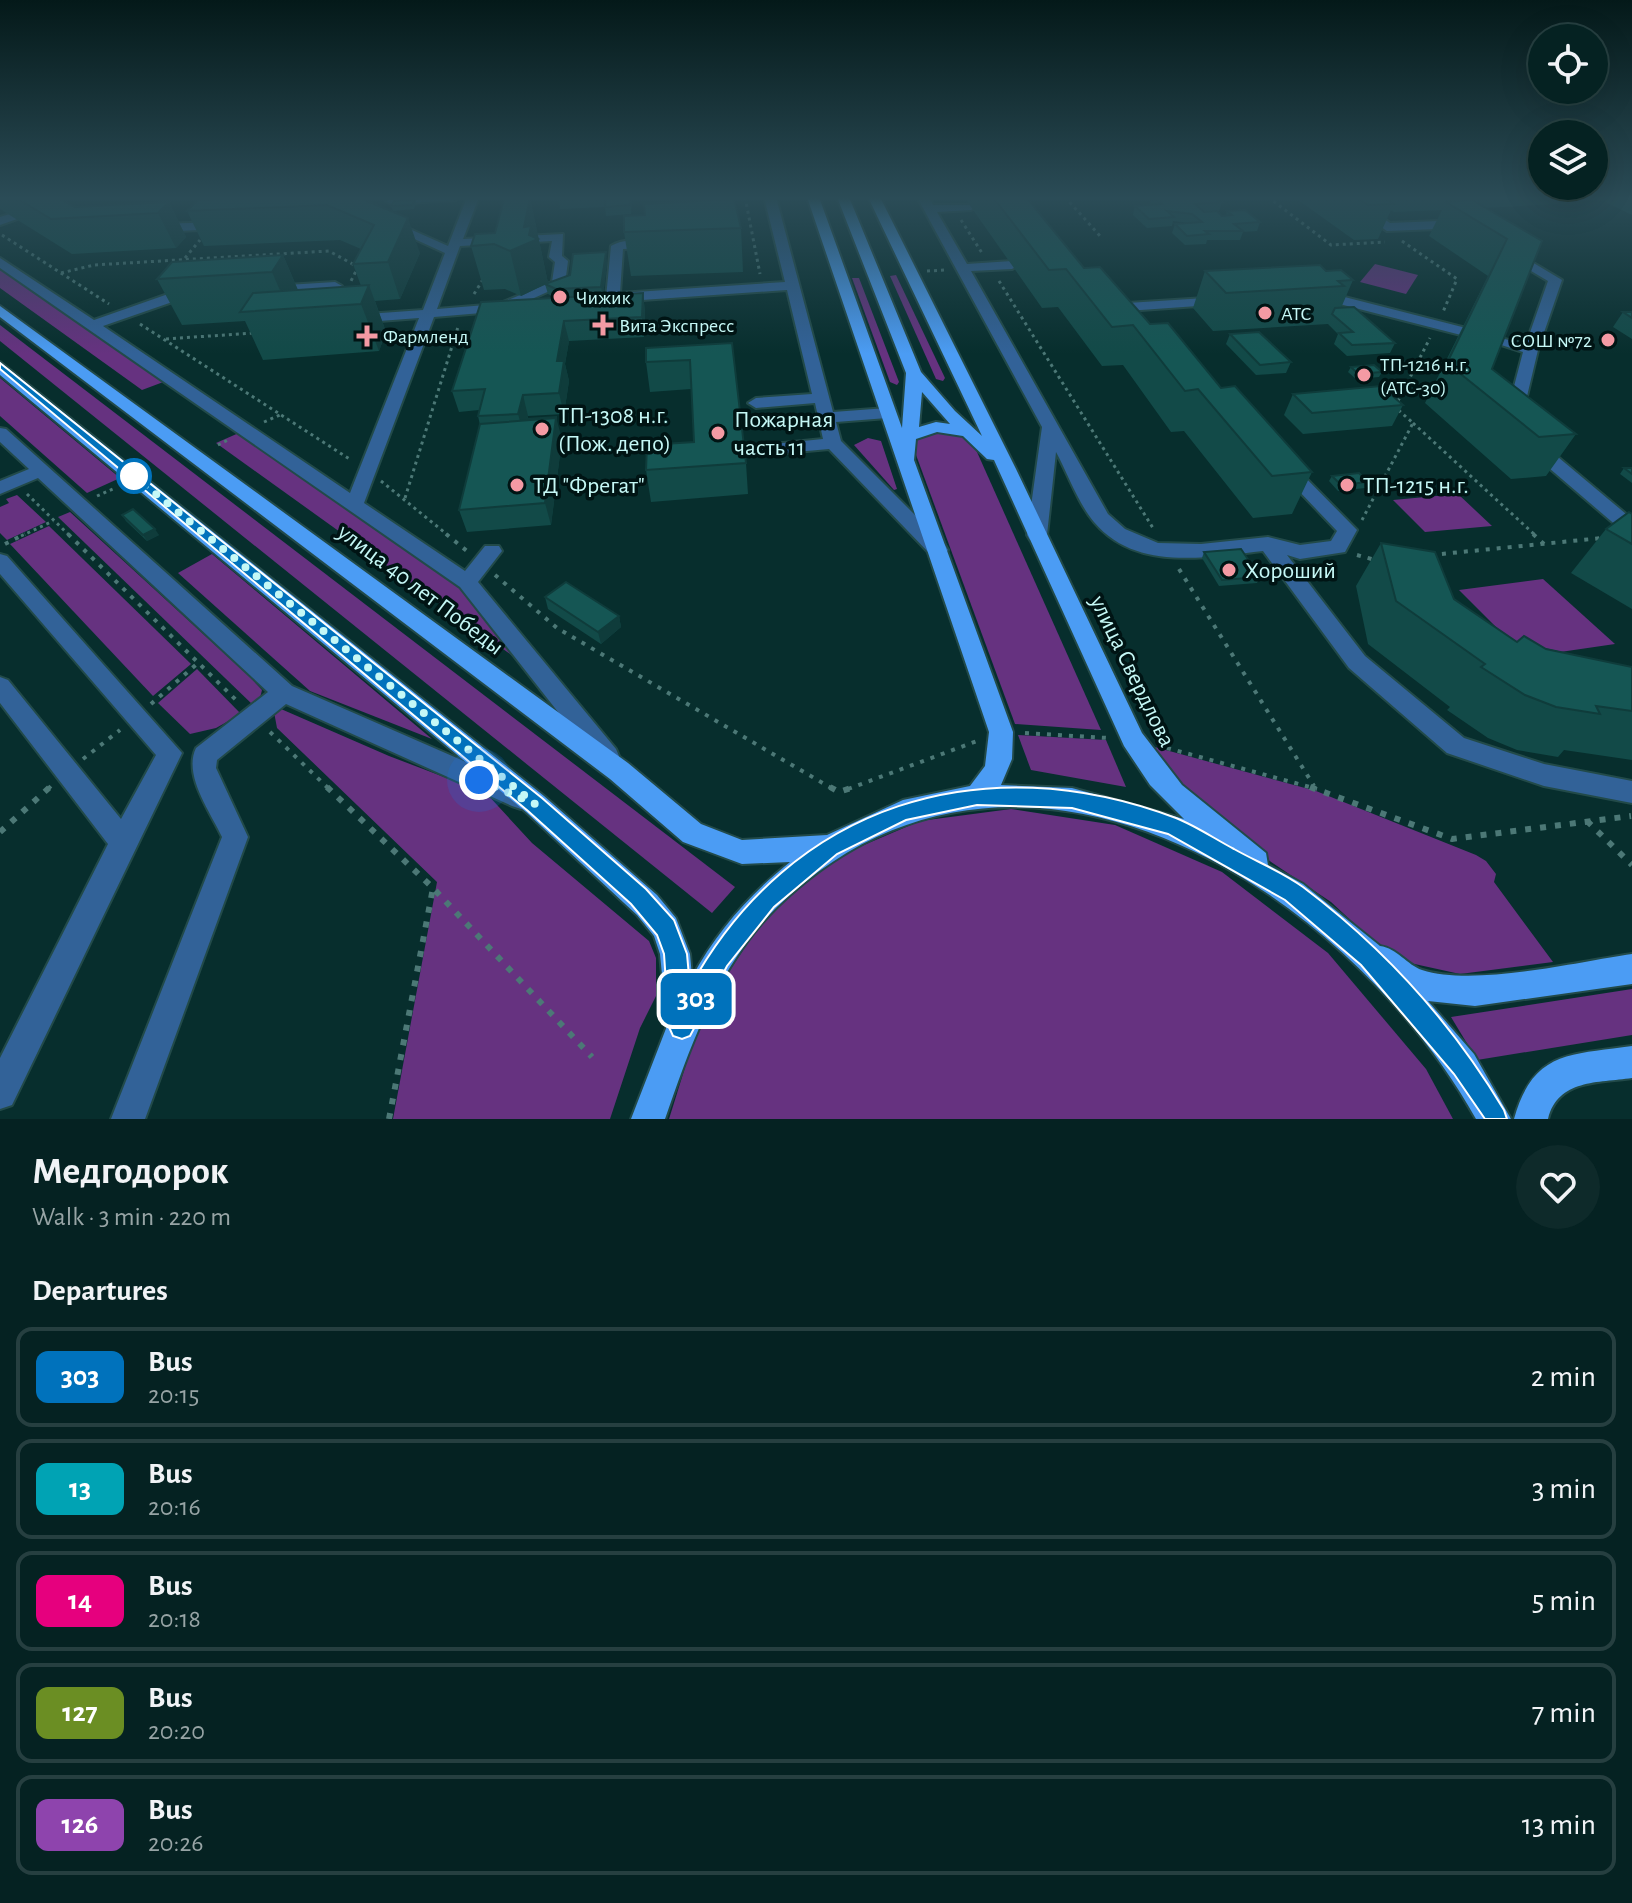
<!DOCTYPE html>
<html lang="en">
<head>
<meta charset="utf-8">
<style>
  :root { --surface:#052222; --page:#0e2a2a; --text:#f1f3f6; --muted:#97a4a5; --line:#263f40 }
  body { margin:0; font-family:"Alegreya Sans",sans-serif; background:var(--page); color:var(--text); height:100vh; display:flex; flex-direction:column; font-size:30px; white-space:nowrap }
  * { box-sizing:border-box; margin:0 }
  p { font-size:26px; color:var(--muted) }
  .icon { flex:none; width:44px; height:44px; fill:none; stroke:currentColor; stroke-width:2; stroke-linecap:round; stroke-linejoin:round }
  .map { position:relative; height:1119px; overflow:hidden }
  .sheet { display:flex; flex-direction:column; background:var(--surface); flex:1 }
  .sheet>* { flex:none }
  .badge { padding:0 16px; border-radius:12px; font-size:28px; line-height:52px }
  .fabs { position:absolute; left:1528px; top:24px; display:grid; gap:16px }
  .fabs a { display:grid; place-items:center; width:80px; height:80px; border-radius:50%; background:var(--surface); box-shadow:0 8px 32px #0002,0 0 0 2px var(--line); font-size:40px }
  .you { position:absolute; width:40px; height:40px; margin:-20px; border:6px solid #fff; border-radius:50%; background:#1a73e8; box-shadow:0 0 0 12px #1a73e833 }
  .map>.badge { position:absolute; translate:-50% -50%; box-shadow:0 0 0 4px #fff }
  h2 { padding:0 32px; font-size:30px; line-height:72px }
  .round { display:grid; place-items:center; flex:none; width:84px; height:84px; border-radius:42px; background:var(--page) }
  .overview { display:flex; align-items:center; justify-content:space-between; height:136px; padding:0 32px }
  h1 { font-size:38px; font-weight:600; line-height:60px }
  ul { padding:0; list-style:none }
  li { display:flex; align-items:center; gap:24px; height:100px; margin:0 16px 12px; padding:0 16px; border:4px solid var(--line); border-radius:16px }
  li div { flex:1 }
  li b { display:block; font-size:30px }
  li em { font-style:normal }
  li .badge { min-width:88px; font-weight:700; text-align:center }
  .map>svg:first-child { display:block }
  .green { fill:#663280 }
  .lines { fill:none; stroke-linecap:round; stroke-linejoin:round }
  .minor-casing { stroke:#224a49; stroke-width:4 }
  .major-casing { stroke:#224a49; stroke-width:4 }
  .path-far2 { stroke:#4c7876; stroke-width:3; stroke-dasharray:3 4; stroke-linecap:butt }
  .path-far1 { stroke:#4c7876; stroke-width:4; stroke-dasharray:4 7; stroke-linecap:butt }
  .path { stroke:#4c7876; stroke-width:6; stroke-dasharray:6 9; stroke-linecap:butt }
  .minor { fill:#326298; fill-rule:evenodd }
  .major { fill:#4b9cf4; fill-rule:evenodd }
  .wall { fill:#124a48 }
  .shaded-wall { fill:#0f3c3b }
  .building { fill:#155654; stroke:#0f3c3b; stroke-width:2 }
  .line { fill:#0072bc; stroke:#fff; stroke-width:2 }
  .walk { stroke:#c5f8f6; stroke-width:8; stroke-dasharray:0 14.4 }
  .poi-dot { fill:#f49aa4; stroke:#001414; stroke-width:3 }
  .stop-dot { fill:#fff; stroke:#0072bc; stroke-width:4 }
  .labels { text-anchor:middle; stroke-width:7; stroke-linejoin:round; paint-order:stroke }
  .far-poi-label { font-size:20px; fill:#c5f8f6; stroke:#001414; text-anchor:start }
  .poi-label { font-size:24px; fill:#c5f8f6; stroke:#001414; text-anchor:start }
  .street-label { font-size:24px; fill:#c5f8f6; stroke:#001414 }
</style>
</head>
<body>
<div class="map">
<svg width="1632" height="1119" viewBox="0 0 1632 1119">
  <rect width="100%" height="100%" fill="#072e2d"/>
  <g class="green">
    <polygon points="1375,264 1418,275 1406,294 1360,282"/>
    <polygon points="0,266 166,381 142,390 0,288"/>
    <polygon points="896,275 945,378 943,381 936,379 890,276"/>
    <polygon points="852,278 859,278 899,382 897,385 890,382"/>
    <polygon points="0,325 735,887 712,913 0,341"/>
    <polygon points="0,378 120,478 87,493 0,416"/>
    <polygon points="241,432 454,578 524,664 216,443"/>
    <polygon points="929,432 958,432 973,443 1101,730 1015,724 912,444"/>
    <polygon points="868,438 881,441 897,489 894,490 854,445"/>
    <polygon points="1458,494 1492,526 1425,532 1393,500"/>
    <polygon points="17,495 46,522 7,540 0,533 0,507 9,503 6,499"/>
    <polygon points="70,512 247,674 262,690 260,698 253,705 58,517"/>
    <polygon points="49,526 191,664 153,696 10,544"/>
    <polygon points="212,554 432,739 310,691 178,573"/>
    <polygon points="1543,579 1615,644 1526,657 1459,590"/>
    <polygon points="197,669 241,714 216,728 190,734 158,703"/>
    <polygon points="281,709 389,756 486,793 532,843 649,941 656,958 656,996 640,1028 610,1119 393,1119 437,882 277,728 274,712"/>
    <polygon points="1018,735 1106,740 1126,787 1031,770"/>
    <polygon points="1151,746 1316,791 1476,855 1486,861 1496,874 1494,882 1553,962 1460,974 1410,963 1370,938 1331,902 1207,819"/>
    <polygon points="1011,809 1115,825 1222,872 1328,953 1426,1069 1453,1119 669,1119 702,1013 762,921 836,857 920,821"/>
    <polygon points="1632,989 1632,1035 1477,1060 1451,1017"/>
  </g>
  <g class="lines">
    <g class="minor-casing">
      <g id="minor">
        <polygon points="402,197 461,197 455,200 392,204 386,201"/>
        <path d="M 467,197 L 479,197 L 463,239 L 563,234 L 562,256 L 568,261 L 565,284 L 505,311 L 434,317 L 364,503 L 465,571 L 485,546 L 499,546 L 502,551 L 478,582 L 616,749 L 619,756 L 616,763 L 607,766 L 598,763 L 460,587 L 0,268 L 0,258 L 94,320 L 171,293 L 197,292 L 197,298 L 178,300 L 103,326 L 350,493 L 419,318 L 353,323 L 346,319 L 353,315 L 423,310 L 445,253 L 384,225 L 394,222 L 448,246 ZM 552,241 L 549,257 L 555,262 L 552,282 L 498,304 L 437,309 L 460,246 Z"/>
        <path d="M 764,197 L 776,197 L 833,412 L 887,408 L 895,413 L 887,418 L 836,422 L 841,441 L 945,545 L 948,550 L 945,555 L 931,555 L 829,449 L 763,455 L 754,450 L 763,445 L 823,439 L 815,403 L 756,408 L 748,403 L 756,398 L 812,394 L 787,290 L 613,302 L 606,298 L 611,246 C 621,239 649,237 659,244 L 653,248 L 623,249 L 620,293 L 785,282 Z"/>
        <path d="M 917,197 L 929,197 L 933,205 L 975,205 L 977,207 L 971,210 L 937,212 L 967,264 L 1012,261 L 1018,265 L 1012,269 L 971,271 L 1108,514 L 1125,529 L 1158,543 L 1201,544 L 1268,537 L 1300,545 L 1331,541 L 1337,531 L 1277,468 L 1286,463 L 1292,464 L 1357,530 L 1345,552 L 1300,559 L 1287,555 L 1365,656 L 1464,738 L 1544,764 L 1632,781 L 1632,803 L 1544,786 L 1447,753 L 1349,668 L 1263,551 C 1207,557 1136,572 1094,522 C 1078,503 1068,474 1056,452 L 1047,535 L 1044,540 L 1030,540 L 1027,535 L 1042,427 Z"/>
        <polygon points="1338,197 1351,197 1390,223 1462,220 1468,224 1462,228 1387,231"/>
        <polygon points="13,213 17,215 17,219 0,225 0,217"/>
        <polygon points="224,222 224,228 220,229 156,232 150,228 156,224"/>
        <polygon points="1510,249 1562,280 1538,350 1522,417 1514,422 1506,417 1523,352 1489,341 1496,337 1526,344 1548,281 1506,256 1506,250"/>
        <polygon points="335,282 342,286 329,311 322,315 315,311 326,291 271,294 264,290 271,286"/>
        <polygon points="1321,291 1466,328 1468,331 1461,335 1316,298 1316,292"/>
        <polygon points="1221,297 1226,298 1226,304 1112,312 1105,308 1112,304"/>
        <path d="M 0,428 L 6,429 L 292,686 L 530,790 L 534,798 L 530,806 L 521,809 L 512,806 L 286,704 L 217,760 L 216,768 L 248,837 L 145,1119 L 111,1119 L 222,837 C 210,811 183,775 196,748 L 268,692 L 38,478 L 0,494 L 0,481 L 29,469 L 0,442 Z"/>
        <polygon points="1534,441 1540,442 1632,519 1632,535 1625,533 1528,450 1525,446 1528,442"/>
        <polygon points="0,554 7,556 182,753 12,1105 0,1109 0,1058 108,844 0,703 0,677 8,680 121,819 156,755 0,574"/>
      </g>
    </g>
    <g class="major-casing">
      <g id="major">
        <path d="M 807,197 L 819,197 L 902,428 L 906,373 L 837,197 L 849,197 L 921,372 L 955,411 L 982,436 L 868,197 L 880,197 L 1016,469 L 1142,733 L 1182,785 L 1266,853 L 1268,865 L 1303,884 L 1380,946 C 1397,948 1407,965 1422,970 C 1475,987 1576,962 1632,954 L 1632,984 L 1475,1006 L 1428,1001 L 1474,1054 L 1511,1119 L 1476,1119 C 1343,882 1012,678 777,907 C 719,964 691,1044 665,1119 L 631,1119 L 667,1026 L 660,954 L 654,936 L 637,915 L 526,812 L 0,375 L 0,362 L 544,796 L 657,895 L 676,918 L 690,954 L 692,977 C 717,931 750,894 790,862 L 742,864 L 683,842 L 610,779 L 0,317 L 0,306 L 628,763 L 701,824 L 742,840 L 827,835 L 903,800 L 970,786 L 985,766 L 989,732 ZM 922,392 L 950,424 L 936,422 L 919,427 ZM 937,432 L 963,436 L 987,459 L 994,460 L 1124,746 L 1150,785 L 1184,819 L 1072,788 L 1001,785 L 1012,759 L 1013,732 L 914,460 L 916,439 Z"/>
        <path d="M 1632,1046 L 1632,1078 C 1598,1083 1558,1079 1548,1119 L 1514,1119 C 1533,1050 1571,1055 1632,1046 Z"/>
      </g>
    </g>
    <g class="path-far2">
      <polyline points="745,197 760,274"/>
      <polyline points="1065,197 1101,237"/>
      <polyline points="1268,197 1331,245 1385,242"/>
      <polyline points="961,220 982,253"/>
      <polyline points="2,235 109,304"/>
      <polyline points="1402,241 1457,279 1443,312"/>
      <polyline points="185,258 200,240"/>
      <polyline points="927,271 946,270"/>
      <polyline points="61,273 94,265 329,251 358,267 351,281"/>
      <polyline points="999,281 1153,528"/>
      <polyline points="474,294 484,278"/>
      <polyline points="140,324 351,460"/>
      <polyline points="166,339 253,333"/>
      <polyline points="264,422 280,415"/>
      <polyline points="1413,423 1536,536"/>
      <polyline points="218,445 228,440"/>
      <polyline points="381,481 449,536"/>
      <polyline points="27,494 70,536"/>
      <polyline points="97,496 113,489"/>
      <polyline points="405,498 458,327"/>
      <polyline points="1362,520 1413,423 1395,407 1430,338"/>
      <polyline points="21,536 53,521"/>
    </g>
    <g class="path-far1">
      <polyline points="68,534 237,701"/>
      <polyline points="446,534 467,551"/>
      <polyline points="1533,534 1544,544"/>
      <polyline points="5,544 25,534"/>
      <polyline points="1357,555 1375,560"/>
      <polyline points="1431,555 1602,538"/>
      <polyline points="1179,569 1314,786"/>
      <polyline points="495,575 557,628 833,789"/>
      <polyline points="151,704 198,663"/>
      <polyline points="270,732 329,789"/>
      <polyline points="1025,733 1108,738"/>
      <polyline points="1167,748 1317,789"/>
      <polyline points="83,759 120,730"/>
      <polyline points="48,789 52,785"/>
      <polyline points="848,789 977,741"/>
    </g>
    <g class="path">
      <polyline points="327,787 433,888 592,1057"/>
      <polyline points="830,787 839,792 854,787"/>
      <polyline points="1310,787 1452,839 1631,816"/>
      <polyline points="1587,821 1632,865"/>
      <polyline points="0,832 50,787"/>
      <polyline points="389,1119 433,888"/>
    </g>
    <use href="#minor" class="minor"/>
    <use href="#major" class="major"/>
  </g>
  <g class="wall">
    <polygon points="0,197 56,197 75,207 169,202 186,237 176,248 72,254 0,209"/>
    <polygon points="357,197 420,253 400,299 375,301 386,332 379,351 263,360 245,321 182,325 157,279 283,255 298,290 361,286 353,264 361,249 340,240 204,246 187,211"/>
    <polygon points="559,197 632,197 631,214 606,216 605,207 560,209"/>
    <polygon points="964,197 1026,197 1084,268 1221,388 1312,472 1292,514 1253,518 1184,431 1171,432 1123,365 1102,366 1058,307 1042,308"/>
    <polygon points="1152,197 1215,197 1222,202 1219,211 1217,211 1222,216 1226,216 1227,211 1260,222 1257,231 1243,232 1240,240 1207,240 1206,244 1185,245 1172,233 1175,224 1189,223 1173,221 1172,226 1147,228 1133,215 1135,206 1150,205"/>
    <polygon points="1294,197 1561,197 1557,204 1484,208 1542,241 1492,369 1576,434 1546,476 1511,479 1425,403 1488,276 1429,236 1442,210 1394,212 1391,210 1378,239 1354,240"/>
    <polygon points="1595,197 1632,197 1632,215"/>
    <polygon points="530,198 548,283 521,296 505,289 484,290 471,246 495,233"/>
    <polygon points="415,200 416,204 414,209 393,211 391,206"/>
    <polygon points="741,228 743,272 631,276 624,232"/>
    <polygon points="607,262 603,296 643,293 645,313 644,337 569,341 565,364 569,381 564,414 528,416 528,419 562,439 551,525 467,532 459,510 480,425 478,416 479,410 459,412 452,391 556,298 548,294 545,284"/>
    <polygon points="1205,271 1326,271 1353,280 1341,308 1395,343 1390,353 1347,356 1334,344 1338,334 1328,324 1213,331 1193,308"/>
    <polygon points="1623,312 1632,312 1632,339 1613,327"/>
    <polygon points="1230,334 1291,362 1286,373 1256,375 1226,344"/>
    <polygon points="732,343 746,463 748,494 651,502 646,470 694,442 691,389 650,392 646,362"/>
    <polygon points="1351,367 1382,372 1379,377 1356,379 1348,372"/>
    <polygon points="1293,394 1403,405 1392,426 1303,434 1284,415"/>
    <polygon points="1624,468 1632,468 1632,483 1620,474"/>
    <polygon points="1332,476 1368,482 1365,488 1338,491 1329,481"/>
    <polygon points="1632,514 1632,609 1571,573 1606,529"/>
    <polygon points="122,515 159,535 147,541 126,521"/>
    <polygon points="1381,543 1454,599 1517,642 1632,667 1632,760 1564,750 1558,757 1517,750 1488,738 1447,710 1450,707 1368,644 1356,586"/>
    <polygon points="1204,552 1260,577 1257,583 1219,586 1202,558"/>
    <polygon points="545,597 619,616 621,627 601,644 548,609"/>
  </g>
  <g class="shaded-wall">
    <polygon points="530,198 548,283 521,296 510,251 524,227"/>
    <polygon points="169,202 186,237 176,248 158,213"/>
    <polygon points="408,218 420,253 400,299 388,262"/>
    <polygon points="606,252 607,262 603,297 601,287"/>
    <polygon points="283,255 302,300 288,309 272,272"/>
    <polygon points="369,285 386,332 379,351 361,304"/>
    <polygon points="643,293 645,313 644,337 642,317"/>
    <polygon points="564,321 569,341 565,364 569,381 564,414 559,393 557,361"/>
    <polygon points="523,395 528,416 524,435 518,414"/>
    <polygon points="556,417 562,439 551,525 545,503"/>
    <polygon points="155,529 159,535 147,541 143,535"/>
    <polygon points="619,616 621,627 601,644 598,632"/>
  </g>
  <g class="building">
    <polygon points="15,197 56,197 75,207 169,202 158,213 51,219"/>
    <polygon points="275,197 357,197 408,218 388,262 353,264 374,225 327,205 187,211 198,200"/>
    <polygon points="559,197 631,197 630,205 605,207 606,197 558,200"/>
    <polygon points="993,197 1026,197 1084,268 1100,267 1150,324 1168,323 1221,388 1235,386 1312,472 1272,476 1198,389 1185,391 1133,325 1112,327 1066,269 1049,270"/>
    <polygon points="1153,197 1215,197 1222,202 1195,204 1204,212 1217,211 1222,216 1232,215 1227,211 1245,210 1260,222 1234,224 1243,231 1205,231 1209,234 1187,236 1175,224 1202,222 1192,214 1167,211 1174,217 1149,219 1135,206 1162,204"/>
    <polygon points="1355,197 1382,197 1394,204 1368,205"/>
    <polygon points="530,198 524,227 531,226 529,235 538,239 510,251 494,244 471,246 475,234 495,233 504,199"/>
    <polygon points="734,199 741,228 624,232 624,216 645,215 644,204"/>
    <polygon points="415,200 412,205 391,206 394,201"/>
    <polygon points="1472,200 1542,241 1492,369 1576,434 1539,437 1447,363 1507,239 1446,202"/>
    <polygon points="606,252 601,287 556,289 545,284 570,275 573,254"/>
    <polygon points="283,255 272,272 157,279 172,262"/>
    <polygon points="1320,265 1326,271 1341,270 1353,280 1338,281 1344,286 1226,293 1205,271"/>
    <polygon points="369,285 361,304 240,312 253,293"/>
    <polygon points="643,293 642,317 564,321 557,361 564,361 559,393 523,395 518,414 478,416 485,389 452,391 481,302"/>
    <polygon points="1354,307 1395,343 1352,345 1339,333 1353,332 1332,314 1335,308"/>
    <polygon points="1623,312 1632,312 1632,318"/>
    <polygon points="1259,332 1291,362 1260,365 1230,334"/>
    <polygon points="732,343 746,463 646,470 647,445 694,442 690,360 646,362 646,348"/>
    <polygon points="1374,365 1382,372 1358,374 1351,367"/>
    <polygon points="1381,386 1403,405 1312,413 1293,394"/>
    <polygon points="556,417 556,418 527,420 527,419"/>
    <polygon points="556,418 545,503 459,510 480,424"/>
    <polygon points="1624,468 1632,468 1632,474"/>
    <polygon points="1359,473 1368,482 1341,485 1332,476"/>
    <polygon points="133,509 155,529 143,535 122,515"/>
    <polygon points="1629,512 1632,514 1632,544 1606,529"/>
    <polygon points="1381,543 1435,552 1454,599 1517,642 1524,636 1546,649 1632,667 1632,711 1596,706 1600,714 1556,707 1525,695 1481,667 1485,664 1396,601"/>
    <polygon points="1241,549 1260,577 1222,580 1204,552"/>
    <polygon points="566,582 619,616 598,632 545,597"/>
  </g>
  <linearGradient id="sky" x2="0" y2="1"><stop stop-color="#041919"/><stop offset="0.56" stop-color="#2b4c57"/><stop offset="1" stop-color="#2b4c57" stop-opacity="0"/></linearGradient>
  <rect width="1632" height="354" fill="url(#sky)"/>
  <path class="line" d="M 0,363 L 542,798 L 646,889 L 674,920 L 687,954 L 690,987 C 791,803 983,745 1176,818 C 1196,826 1215,839 1234,849 C 1257,862 1283,872 1303,887 C 1384,948 1452,1023 1504,1110 L 1507,1119 L 1485,1119 L 1454,1074 L 1361,965 L 1285,900 L 1168,834 L 1072,808 L 977,805 L 906,820 L 837,854 L 774,907 L 727,966 L 690,1036 L 682,1039 L 673,1036 L 669,1027 L 664,954 L 657,935 L 631,904 L 528,811 L 0,369 Z"/>
  <g class="lines">
    <polyline class="walk" points="134,476 535,804 479,780"/>
  </g>
  <g class="poi-dot">
    <circle cx="560" cy="297" r="8"/>
    <circle cx="1265" cy="313" r="8"/>
    <path d="M599 313h8v8h8v8h-8v8h-8v-8h-8v-8h8z"/>
    <path d="M363 324h8v8h8v8h-8v8h-8v-8h-8v-8h8z"/>
    <circle cx="1608" cy="340" r="8"/>
    <circle cx="1364" cy="375" r="8"/>
    <circle cx="542" cy="429" r="8"/>
    <circle cx="718" cy="433" r="8"/>
    <circle cx="517" cy="485" r="8"/>
    <circle cx="1347" cy="485" r="8"/>
    <circle cx="1229" cy="570" r="8"/>
  </g>
  <circle class="stop-dot" cx="134" cy="476" r="16"/>
  <g class="labels">
    <g class="far-poi-label">
      <text x="576" y="304">Чижик</text>
      <text x="1281" y="320">АТС</text>
      <text x="619" y="332">Вита Экспресс</text>
      <text x="383" y="343">Фармленд</text>
      <text x="1592" y="347" text-anchor="end">СОШ №72</text>
      <text x="1380" y="371">ТП-1216 н.г.<tspan x="1380" dy="23">(АТС-30)</tspan></text>
    </g>
    <g class="poi-label">
      <text x="558" y="423">ТП-1308 н.г.<tspan x="558" dy="28">(Пож. депо)</tspan></text>
      <text x="734" y="427">Пожарная<tspan x="734" dy="28">часть 11</tspan></text>
      <text x="533" y="493">ТД "Фрегат"</text>
      <text x="1363" y="493">ТП-1215 н.г.</text>
      <text x="1245" y="578">Хороший</text>
    </g>
    <g class="street-label">
      <text transform="translate(421 589) rotate(37)" y="8">улица 40 лет Победы</text>
      <text transform="translate(1133 671) rotate(64)" y="8">улица Свердлова</text>
    </g>
  </g>
</svg>
<div class="fabs">
<a><svg class="icon" aria-label="locate" viewBox="0 0 24 24"><circle cx="12" cy="12" r="6"/><path d="M12 2v4M12 18v4M2 12h4M18 12h4"/></svg></a>
<a><svg class="icon" aria-label="layers" viewBox="0 0 24 24"><path d="M12 4l9 5-9 5-9-5zM3 14l9 5 9-5"/></svg></a>
</div>
<div class="you" style="left:479px;top:780px"></div>
<b class="badge" style="left:696px;top:999px;background:#0072bc;color:#fff">303</b>
</div>
<section class="sheet">
<div class="overview"><div><h1>Медгодорок</h1><p>Walk · 3 min · 220 m</p></div><a class="round"><svg class="icon" aria-label="heart" viewBox="0 0 24 24"><path d="M12 20l-8-8c-3-5 5-10 8-4 3-6 11-1 8 4z"/></svg></a></div>
<h2>Departures</h2>
<ul>
<li><span class="badge" style="background:#0072bc;color:#fff">303</span><div><b>Bus</b><p>20:15</p></div><em>2 min</em></li>
<li><span class="badge" style="background:#00a3b4;color:#fff">13</span><div><b>Bus</b><p>20:16</p></div><em>3 min</em></li>
<li><span class="badge" style="background:#e6007e;color:#fff">14</span><div><b>Bus</b><p>20:18</p></div><em>5 min</em></li>
<li><span class="badge" style="background:#6b8e23;color:#fff">127</span><div><b>Bus</b><p>20:20</p></div><em>7 min</em></li>
<li><span class="badge" style="background:#8e44ad;color:#fff">126</span><div><b>Bus</b><p>20:26</p></div><em>13 min</em></li>
</ul>
</section>
</body>
</html>
